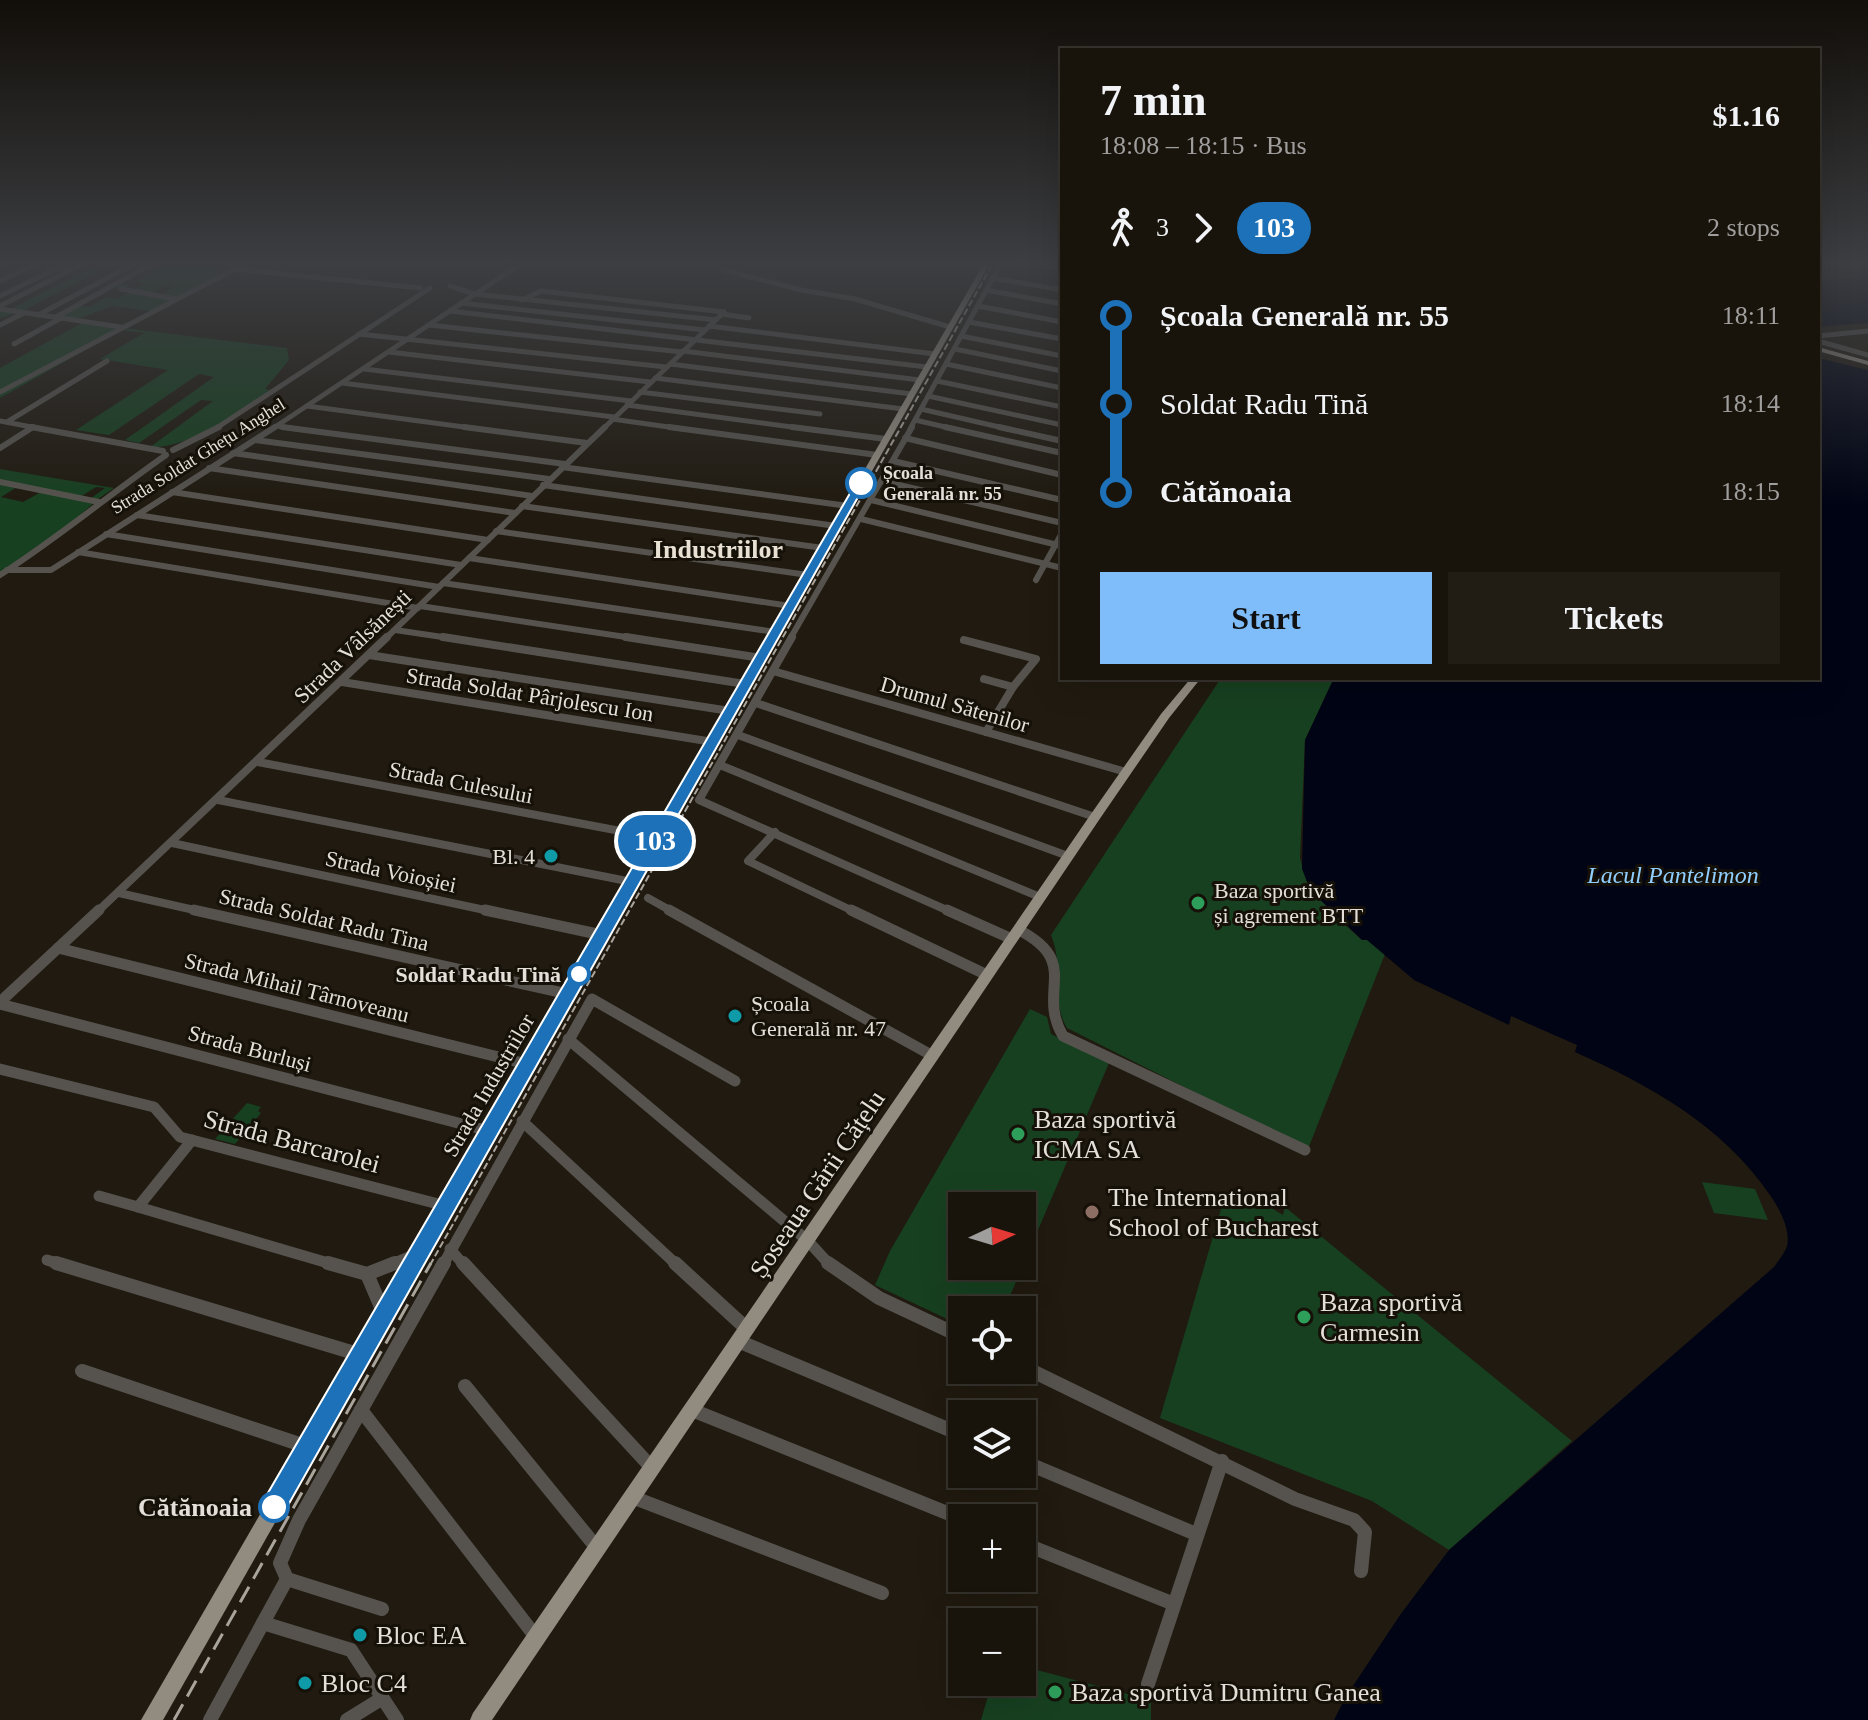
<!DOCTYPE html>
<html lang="en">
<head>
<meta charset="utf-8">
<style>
  :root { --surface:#18140c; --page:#211d15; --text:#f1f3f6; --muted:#9f9e9d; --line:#36332d; --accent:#7ebdf9 }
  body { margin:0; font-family:Georgia,serif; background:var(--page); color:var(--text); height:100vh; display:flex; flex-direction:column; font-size:30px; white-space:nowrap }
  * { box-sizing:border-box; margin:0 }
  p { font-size:26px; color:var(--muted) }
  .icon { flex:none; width:44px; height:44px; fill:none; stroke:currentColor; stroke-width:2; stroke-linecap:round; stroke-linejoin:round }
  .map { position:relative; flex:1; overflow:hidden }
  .panel { position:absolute; left:1060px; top:48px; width:760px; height:632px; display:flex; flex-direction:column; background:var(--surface); border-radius:0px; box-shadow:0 8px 32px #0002,0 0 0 2px var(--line) }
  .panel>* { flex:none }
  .badge { padding:0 16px; border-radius:26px; font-size:28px; line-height:52px }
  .needle { width:52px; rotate:86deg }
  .fabs { position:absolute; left:948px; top:1192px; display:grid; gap:16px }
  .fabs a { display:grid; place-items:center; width:88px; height:88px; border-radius:0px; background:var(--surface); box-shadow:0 8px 32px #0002,0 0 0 2px var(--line); font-size:40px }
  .map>.badge { position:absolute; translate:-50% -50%; box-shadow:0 0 0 4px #fff }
  .legs { display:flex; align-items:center; gap:12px; height:88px; padding:0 40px; font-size:26px }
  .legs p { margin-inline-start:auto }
  .summary { display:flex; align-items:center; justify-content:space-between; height:136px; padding:0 40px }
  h1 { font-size:44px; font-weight:800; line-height:60px }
  .action { display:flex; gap:16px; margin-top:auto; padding:16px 40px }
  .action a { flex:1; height:92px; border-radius:0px; background:var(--accent); color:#111; font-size:32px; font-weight:800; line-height:92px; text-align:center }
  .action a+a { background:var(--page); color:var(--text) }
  ul { padding:0 40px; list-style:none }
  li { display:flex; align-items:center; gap:28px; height:88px; font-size:30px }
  li i { display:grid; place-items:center; width:12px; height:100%; margin:0 10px; background:currentColor }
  li i::after { content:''; width:20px; height:20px; margin:-10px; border:6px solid; border-radius:50%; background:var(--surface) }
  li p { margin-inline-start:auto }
  li:first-child i { background:linear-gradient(#0000 50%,currentColor 0) }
  li:last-child i { background:linear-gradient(currentColor 50%,#0000 0) }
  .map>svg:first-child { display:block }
  .green { fill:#174020; fill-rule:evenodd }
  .water { fill:#000414 }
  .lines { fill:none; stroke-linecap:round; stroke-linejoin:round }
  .minor-far4 { stroke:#56534e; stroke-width:5 }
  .minor-far3 { stroke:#56534e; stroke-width:6 }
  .minor-far2 { stroke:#56534e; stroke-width:8 }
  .minor-far1 { stroke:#56534e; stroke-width:11 }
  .minor { stroke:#56534e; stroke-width:14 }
  .major { fill:#918b80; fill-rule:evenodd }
  .rail-far1 { stroke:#a9a59d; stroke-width:2; stroke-dasharray:7 3; stroke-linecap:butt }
  .rail { stroke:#a9a59d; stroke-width:3; stroke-dasharray:18 9; stroke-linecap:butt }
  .line-1 { fill:#1d71b8; stroke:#fff; stroke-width:2 }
  .stop-1-dot { fill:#fff; stroke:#1d71b8; stroke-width:4 }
  .culture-dot { fill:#0f9aa8; stroke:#161108; stroke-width:3 }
  .leisure-dot { fill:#2e9e5b; stroke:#161108; stroke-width:3 }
  .education-dot { fill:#8d6e63; stroke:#161108; stroke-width:3 }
  .labels { text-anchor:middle; stroke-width:6; stroke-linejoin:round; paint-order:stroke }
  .far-street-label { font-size:18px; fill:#e4e0d9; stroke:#161108 }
  .far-stop-label { font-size:18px; font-weight:bold; fill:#e4e0d9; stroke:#161108; text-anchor:start }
  .street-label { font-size:22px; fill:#e4e0d9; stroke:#161108 }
  .poi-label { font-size:22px; fill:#e4e0d9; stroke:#161108; text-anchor:start }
  .stop-label { font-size:22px; font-weight:bold; fill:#e4e0d9; stroke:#161108; text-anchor:end }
  .water-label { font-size:24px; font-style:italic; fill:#90cfff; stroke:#161108 }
  .far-district-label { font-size:26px; font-weight:bold; fill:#e9e2d4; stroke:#161108 }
  .near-poi-label { font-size:26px; fill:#e4e0d9; stroke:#161108; text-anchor:start }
  .near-street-label { font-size:26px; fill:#e4e0d9; stroke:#161108 }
  .near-stop-label { font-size:26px; font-weight:bold; fill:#e4e0d9; stroke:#161108; text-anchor:end }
</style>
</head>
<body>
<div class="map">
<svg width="1868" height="1720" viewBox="0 0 1868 1720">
  <rect width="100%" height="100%" fill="#201a10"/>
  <g class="green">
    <polygon points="96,265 110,265 21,312 0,318 0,311 5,312"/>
    <polygon points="163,265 226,265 218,276 151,311 112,306 75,320 58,317 79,305 89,307 107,297 117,299 130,292 158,296 174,287 165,286 151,293 111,287 119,283 130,285 124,288 134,290 144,284 135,282"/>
    <path d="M 82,323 L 287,348 L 289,360 L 265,389 L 272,390 C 241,412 187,449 150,447 L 213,401 L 201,400 L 139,443 L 125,440 L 214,377 L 199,374 L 109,435 L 76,430 L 168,370 L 100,359 L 144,333 L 121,330 L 0,398 L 0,368 Z"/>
    <polygon points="0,469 114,488 98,499 90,499 105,488 96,487 80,497 0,481"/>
    <polygon points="0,484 17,487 1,497 23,502 41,492 94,503 50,540 0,572"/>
    <path d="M 1221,678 L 1334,678 L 1305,740 L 1300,858 L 1307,883 L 1334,915 L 1362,940 L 1367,939 L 1385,954 L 1308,1149 L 1067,1028 C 1050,1000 1065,969 1051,935 Z"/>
    <path d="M 1030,1009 L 1047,1017 L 1051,1034 L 1109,1063 L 1004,1310 L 962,1310 L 962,1326 L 875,1285 L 890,1251 ZM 962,1206 L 1022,1206 L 1022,1266 L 962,1266 Z"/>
    <polygon points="247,1103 261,1107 258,1111 261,1113 235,1144 215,1139"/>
    <polygon points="1702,1182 1755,1189 1768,1220 1714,1213"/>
    <polygon points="1226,1192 1267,1209 1268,1206 1283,1215 1285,1207 1572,1441 1449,1550 1372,1501 1160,1418"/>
    <polygon points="1022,1666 1131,1695 1139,1691 1151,1694 1151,1720 981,1720 992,1682 1022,1682"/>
  </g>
  <g class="water">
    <polygon points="1858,265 1868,265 1868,323 1818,327 1818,281 1857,278 1861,272"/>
    <path d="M 1818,358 L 1868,370 L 1868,1720 L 1334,1720 L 1345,1698 L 1400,1615 L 1449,1550 L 1774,1267 C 1778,1261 1785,1253 1787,1246 C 1791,1230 1779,1208 1770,1195 C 1722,1125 1651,1086 1575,1052 L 1577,1045 L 1511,1016 L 1509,1025 L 1414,980 L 1367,940 L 1362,940 L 1311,891 L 1302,869 L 1305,740 L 1334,678 L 1818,678 Z"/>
  </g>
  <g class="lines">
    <g class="minor-far4">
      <polyline points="1044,265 1062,268"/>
      <polyline points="235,269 420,288"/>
      <polyline points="723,270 801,290 855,299 950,327"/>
      <polyline points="993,278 1062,290"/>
      <polyline points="0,281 34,265"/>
      <polyline points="450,286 475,294 716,320"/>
      <polyline points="121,289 176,299"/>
      <polyline points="986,290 1062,304"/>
      <polyline points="0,296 64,265"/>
      <polyline points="522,300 541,291 724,312"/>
      <polyline points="461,303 705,330"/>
      <polyline points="0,306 80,265"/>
      <polyline points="978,306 1062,322"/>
      <polyline points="0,309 121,327"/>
      <polyline points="450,311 927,367"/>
      <polyline points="722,314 749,318"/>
      <polyline points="38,315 132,265"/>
      <polyline points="56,317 150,265"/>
      <polyline points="969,322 1062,339"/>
      <polyline points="0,325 24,313"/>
      <polyline points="429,325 682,352"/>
      <polyline points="709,326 935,354"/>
      <polyline points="359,334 666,367"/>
      <polyline points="961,336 1062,356"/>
      <polyline points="1818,336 1868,331"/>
      <polyline points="1818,341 1868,355"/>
      <polyline points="14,344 61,318"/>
      <polyline points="955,349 1062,371"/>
      <polyline points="683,351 920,380"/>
      <polyline points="389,352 650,382"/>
      <polyline points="670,364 912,394"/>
      <polyline points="946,364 1062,388"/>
      <polyline points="364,369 631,401"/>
      <polyline points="655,378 903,409"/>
      <polyline points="937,381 1062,407"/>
      <polyline points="342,383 614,417"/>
      <polyline points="0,392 233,270"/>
      <polyline points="640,392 820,414"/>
      <polyline points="928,396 1062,425"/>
      <polyline points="627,405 807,429"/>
      <polyline points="307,406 479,429"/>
      <polyline points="921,409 1008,429"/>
      <polyline points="612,419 683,429"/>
      <polyline points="915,420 954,429"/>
      <polyline points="0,421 42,429"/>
      <polyline points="7,422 107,361"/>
      <polyline points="277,426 297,429"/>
      <polyline points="30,429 33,427"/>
      <polyline points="215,429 430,288"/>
      <polyline points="272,429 519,265"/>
      <polyline points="603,429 724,312"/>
      <polyline points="910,429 1000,265"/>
    </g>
    <g class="minor-far3">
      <polyline points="31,427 163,451"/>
      <polyline points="282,427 565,464"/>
      <polyline points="464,427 587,443"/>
      <polyline points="669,427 877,455"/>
      <polyline points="792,427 886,439"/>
      <polyline points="945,427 1062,453"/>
      <polyline points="999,427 1062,441"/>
      <polyline points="905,438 1062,475"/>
      <polyline points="255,440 549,479"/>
      <polyline points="0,448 33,427"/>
      <polyline points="173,450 219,427"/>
      <polyline points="233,453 532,496"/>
      <polyline points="893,461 1062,500"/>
      <polyline points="562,467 848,506"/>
      <polyline points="209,468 515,513"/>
      <polyline points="882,481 1062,523"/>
      <polyline points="0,482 99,502"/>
      <polyline points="543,485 836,526"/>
      <polyline points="172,492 488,540"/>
      <polyline points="871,500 1062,546"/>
      <polyline points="522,506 823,548"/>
      <polyline points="137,515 461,565"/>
      <polyline points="861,519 1062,568"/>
      <polyline points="496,531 808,575"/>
      <polyline points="106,534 439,587"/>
      <polyline points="78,552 418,608"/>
      <polyline points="469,558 790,606"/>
      <polyline points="7,570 51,570 275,427"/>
      <path d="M 0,575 C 58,538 110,494 166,455"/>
      <polyline points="1036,580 1062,533"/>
      <polyline points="443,583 775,632"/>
      <polyline points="420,606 639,639"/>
      <polyline points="395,630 456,639"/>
      <polyline points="385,639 605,427"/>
      <polyline points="790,639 912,427"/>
    </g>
    <g class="minor-far2">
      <polyline points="443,637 745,684"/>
      <polyline points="626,637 761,658"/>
      <polyline points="792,637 699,800 951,912"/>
      <polyline points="964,640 1036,659 1013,687 986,732"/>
      <polyline points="369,655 730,711"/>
      <polyline points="773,671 1126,772"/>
      <polyline points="984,679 1013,687"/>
      <polyline points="342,682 713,742"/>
      <polyline points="756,703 1095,817"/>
      <polyline points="738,735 1068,856"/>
      <polyline points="258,762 657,838"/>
      <polyline points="720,765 1040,897"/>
      <polyline points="218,800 632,882"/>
      <polyline points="775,832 748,861 855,912"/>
      <polyline points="172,843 494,912"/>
      <polyline points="119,893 203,912"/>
      <polyline points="648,898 673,912"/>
      <polyline points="97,912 387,637"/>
    </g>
    <g class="minor-far1">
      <polyline points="194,910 568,994"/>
      <polyline points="485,910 602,935"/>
      <polyline points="669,910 933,1056"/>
      <polyline points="851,910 987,975"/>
      <polyline points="947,910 1012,939"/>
      <path d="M 1019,930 C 1082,963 1036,990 1063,1036 L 1305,1150"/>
      <polyline points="58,948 527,1064"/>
      <polyline points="0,1002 99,910"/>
      <polyline points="0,1004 489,1131"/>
      <polyline points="568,1039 808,1241 830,1265"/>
      <polyline points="0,1069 154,1107 180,1137 446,1206"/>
      <polyline points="522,1121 677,1265"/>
      <polyline points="192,1140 138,1207 335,1265"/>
      <polyline points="99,1196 138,1207"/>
      <polyline points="450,1249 464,1265"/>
      <polyline points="47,1260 62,1265"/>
      <polyline points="390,1265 418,1253"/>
      <polyline points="443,1265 592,999 735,1081"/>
    </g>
    <g class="minor">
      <polyline points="56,1263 361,1355"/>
      <polyline points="328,1263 367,1274 395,1263"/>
      <polyline points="463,1263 652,1468"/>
      <polyline points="675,1263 747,1329"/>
      <polyline points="828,1263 879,1298 962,1337"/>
      <polyline points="367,1274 384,1314"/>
      <polyline points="738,1341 962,1435"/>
      <polyline points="1022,1366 1295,1499 1354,1520 1365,1532 1361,1571"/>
      <polyline points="82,1371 308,1447"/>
      <polyline points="465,1386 597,1548"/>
      <polyline points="361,1410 536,1637"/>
      <polyline points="692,1410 962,1519"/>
      <polyline points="1022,1461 1196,1534"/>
      <polyline points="632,1497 882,1593"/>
      <polyline points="1022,1543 1174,1604"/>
      <polyline points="287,1579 280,1563 299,1520 444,1263"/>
      <polyline points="263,1623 351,1650 397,1720"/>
      <polyline points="1148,1684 1222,1461"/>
      <polyline points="210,1720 287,1579 382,1609"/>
      <polyline points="347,1720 381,1699"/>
    </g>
    <g class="major">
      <polygon points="983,265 989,265 163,1720 141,1720"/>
      <polygon points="1818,347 1868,361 1868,365 1818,351"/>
      <polygon points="1191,678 1201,678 1169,718 1099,820 492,1720 470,1720 473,1713 1091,814 1161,714"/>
    </g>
    <polyline class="rail-far1" points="430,1265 992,265"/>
    <polyline class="rail" points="174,1720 431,1263"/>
  </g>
  <linearGradient id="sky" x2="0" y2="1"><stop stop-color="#120e09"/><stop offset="0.52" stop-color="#3c3e42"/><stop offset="1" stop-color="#3c3e42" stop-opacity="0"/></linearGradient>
  <rect width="1868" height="506" fill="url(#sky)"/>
  <polygon class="line-1" points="861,480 866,483 282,1516 274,1519 265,1516 261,1507 265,1498 856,483"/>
  <g class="stop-1-dot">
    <circle cx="861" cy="483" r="14"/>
    <circle cx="579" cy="974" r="10"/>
    <circle cx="274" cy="1507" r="14"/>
  </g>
  <g class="culture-dot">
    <circle cx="551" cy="856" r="8"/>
    <circle cx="735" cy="1016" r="8"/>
    <circle cx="360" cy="1635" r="8"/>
    <circle cx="305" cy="1683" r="8"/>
  </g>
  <g class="leisure-dot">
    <circle cx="1198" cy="903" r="8"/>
    <circle cx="1018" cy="1134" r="8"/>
    <circle cx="1304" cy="1317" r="8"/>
    <circle cx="1055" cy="1692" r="8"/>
  </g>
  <circle class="education-dot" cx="1092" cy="1212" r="8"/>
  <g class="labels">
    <g class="far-street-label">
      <text transform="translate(198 456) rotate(-32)" y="6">Strada Soldat Ghețu Anghel</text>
    </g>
    <g class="far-stop-label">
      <text x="883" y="479">Școala<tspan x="883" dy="21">Generală nr. 55</tspan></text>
    </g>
    <g class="street-label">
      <text transform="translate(352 646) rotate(-44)" y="8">Strada Vâlsănești</text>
      <text transform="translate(530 694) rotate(9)" y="8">Strada Soldat Pârjolescu Ion</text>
      <text transform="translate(955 704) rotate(16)" y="8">Drumul Sătenilor</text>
      <text transform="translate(461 782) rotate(11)" y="8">Strada Culesului</text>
      <text transform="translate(391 871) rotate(12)" y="8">Strada Voioșiei</text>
      <text transform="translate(324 919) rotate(13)" y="8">Strada Soldat Radu Tina</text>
      <text transform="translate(297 987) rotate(14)" y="8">Strada Mihail Târnoveanu</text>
      <text transform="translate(250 1048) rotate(15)" y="8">Strada Burluși</text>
      <text transform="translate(488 1085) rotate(-60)" y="8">Strada Industriilor</text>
    </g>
    <g class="poi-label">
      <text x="535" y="864" text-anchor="end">Bl. 4</text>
      <text x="1214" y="898">Baza sportivă<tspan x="1214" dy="25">și agrement BTT</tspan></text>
      <text x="751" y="1011">Școala<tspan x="751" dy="25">Generală nr. 47</tspan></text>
    </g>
    <g class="stop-label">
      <text x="561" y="982">Soldat Radu Tină</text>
    </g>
    <g class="water-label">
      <text x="1673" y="883">Lacul Pantelimon</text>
    </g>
    <g class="far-district-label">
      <text x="718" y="558">Industriilor</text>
    </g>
    <g class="near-poi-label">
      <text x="1034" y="1128">Baza sportivă<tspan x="1034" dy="30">ICMA SA</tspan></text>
      <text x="1108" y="1206">The International<tspan x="1108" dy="30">School of Bucharest</tspan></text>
      <text x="1320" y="1311">Baza sportivă<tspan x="1320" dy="30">Carmesin</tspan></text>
      <text x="376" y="1644">Bloc EA</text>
      <text x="321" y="1692">Bloc C4</text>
      <text x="1071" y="1701">Baza sportivă Dumitru Ganea</text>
    </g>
    <g class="near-street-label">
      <text transform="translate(292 1141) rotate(15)" y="9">Strada Barcarolei</text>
      <text transform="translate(817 1184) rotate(-56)" y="9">Șoseaua Gării Cățelu</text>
    </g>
    <g class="near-stop-label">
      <text x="252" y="1516">Cătănoaia</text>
    </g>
  </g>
</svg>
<div class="fabs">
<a><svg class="needle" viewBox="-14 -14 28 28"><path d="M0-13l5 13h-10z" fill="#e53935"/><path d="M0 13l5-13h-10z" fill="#9f9e9d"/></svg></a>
<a><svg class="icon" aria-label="locate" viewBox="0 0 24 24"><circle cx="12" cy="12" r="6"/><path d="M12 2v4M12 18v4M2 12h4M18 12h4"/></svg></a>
<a><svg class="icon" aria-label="layers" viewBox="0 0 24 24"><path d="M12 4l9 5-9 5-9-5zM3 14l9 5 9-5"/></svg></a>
<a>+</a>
<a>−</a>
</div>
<b class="badge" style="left:655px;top:841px;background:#1d71b8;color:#fff">103</b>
<section class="panel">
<div class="summary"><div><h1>7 min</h1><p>18:08 – 18:15 · Bus</p></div><b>$1.16</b></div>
<div class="legs"><svg class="icon" aria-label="walk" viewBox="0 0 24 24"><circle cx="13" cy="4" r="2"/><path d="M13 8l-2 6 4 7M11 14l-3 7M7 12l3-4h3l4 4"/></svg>3<svg class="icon" aria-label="forward" viewBox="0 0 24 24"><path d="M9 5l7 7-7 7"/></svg><b class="badge" style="background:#1d71b8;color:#fff">103</b><p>2 stops</p></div>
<ul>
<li><i style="color:#1d71b8"></i><b>Școala Generală nr. 55</b><p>18:11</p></li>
<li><i style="color:#1d71b8"></i><span>Soldat Radu Tină</span><p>18:14</p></li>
<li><i style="color:#1d71b8"></i><b>Cătănoaia</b><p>18:15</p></li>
</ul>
<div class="action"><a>Start</a><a>Tickets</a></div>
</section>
</div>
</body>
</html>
